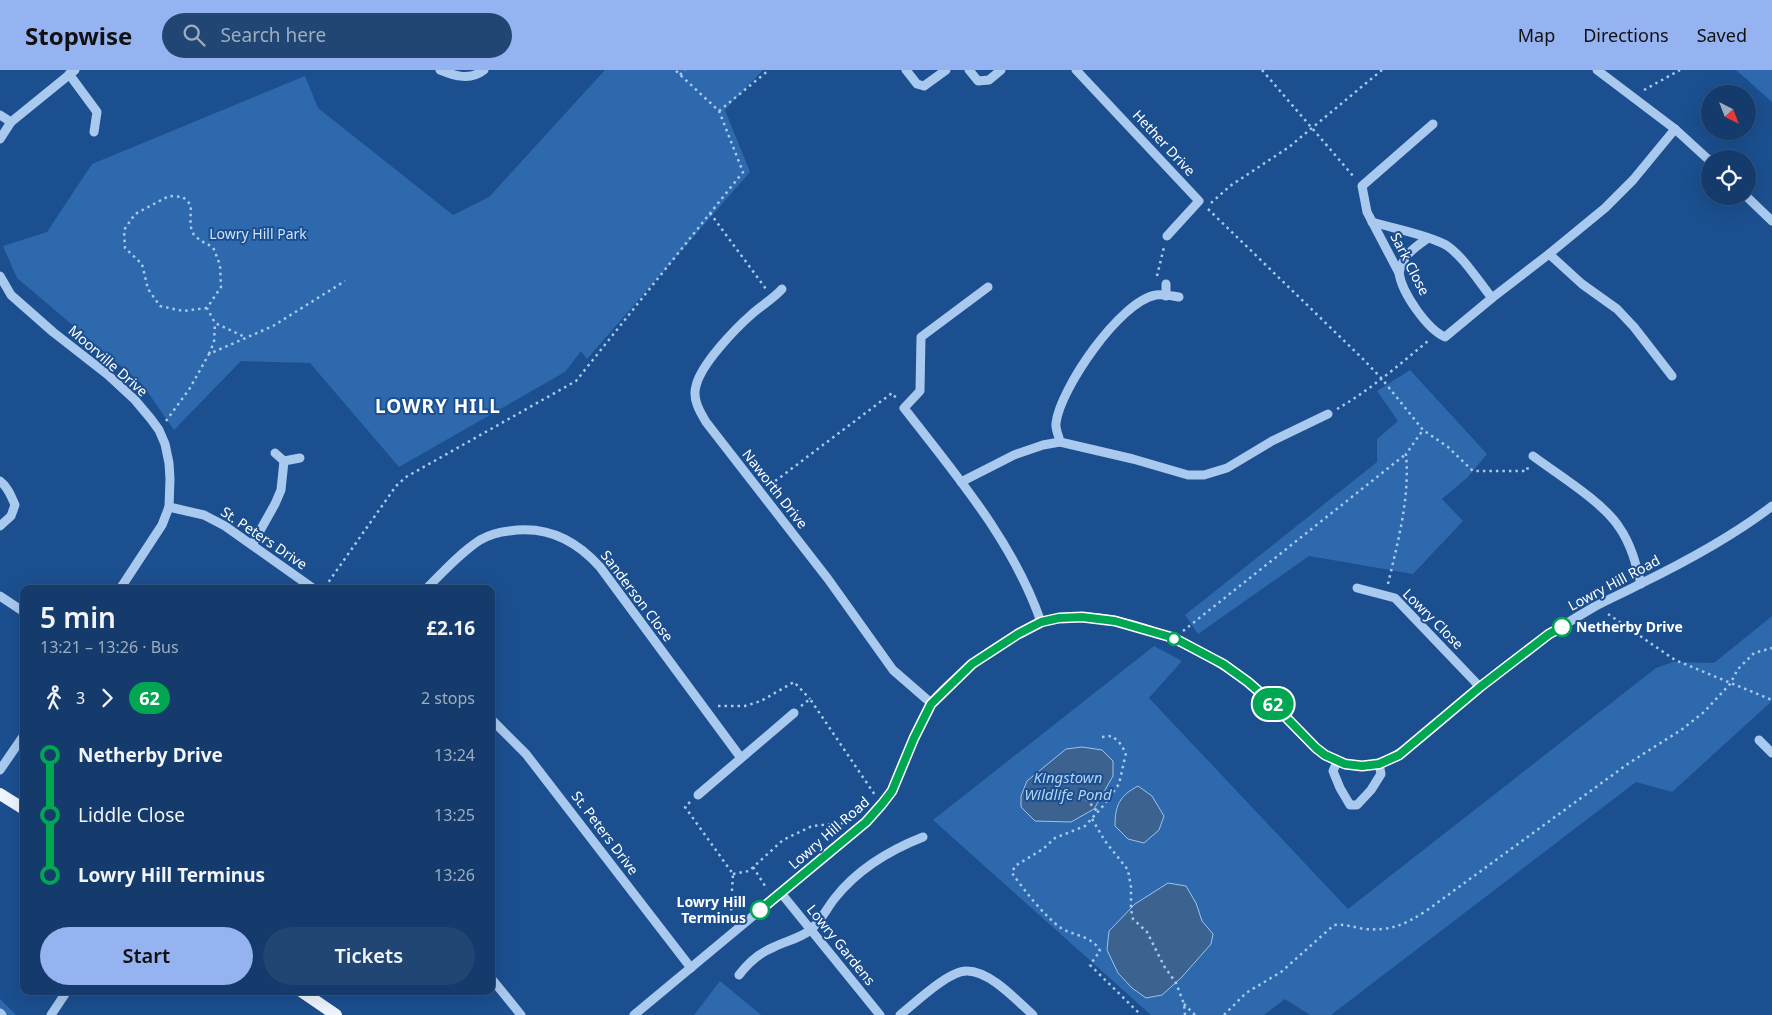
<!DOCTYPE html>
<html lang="en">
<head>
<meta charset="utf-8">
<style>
  :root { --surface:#143b6b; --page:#214673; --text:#f1f3f6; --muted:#9dadc1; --line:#33557e; --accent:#95b2f1 }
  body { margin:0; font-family:"Noto Sans",sans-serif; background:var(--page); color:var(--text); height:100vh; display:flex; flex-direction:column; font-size:19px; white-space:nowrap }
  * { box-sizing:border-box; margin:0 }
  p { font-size:16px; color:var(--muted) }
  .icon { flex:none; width:28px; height:28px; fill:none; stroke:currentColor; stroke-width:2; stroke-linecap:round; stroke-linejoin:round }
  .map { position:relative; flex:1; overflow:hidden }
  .panel { position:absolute; left:20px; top:515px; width:475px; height:410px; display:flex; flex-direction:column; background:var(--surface); border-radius:10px; box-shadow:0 5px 20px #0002,0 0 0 1px var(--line) }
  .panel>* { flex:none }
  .badge { padding:0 10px; border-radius:16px; font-size:18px; line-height:32px }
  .needle { width:32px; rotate:138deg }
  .fabs { position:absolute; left:1701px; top:15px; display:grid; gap:10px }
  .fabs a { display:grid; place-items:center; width:55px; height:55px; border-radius:50%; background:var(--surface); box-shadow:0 5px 20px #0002,0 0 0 1px var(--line); font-size:25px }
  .map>.badge { position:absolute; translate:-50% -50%; box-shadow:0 0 0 2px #fff }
  .legs { display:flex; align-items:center; gap:8px; height:55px; padding:0 20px; font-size:16px }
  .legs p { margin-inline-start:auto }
  .summary { display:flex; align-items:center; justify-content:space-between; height:85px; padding:0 20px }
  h1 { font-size:28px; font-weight:600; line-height:38px }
  .cta { display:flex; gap:10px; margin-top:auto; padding:10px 20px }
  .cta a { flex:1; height:58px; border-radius:30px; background:var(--accent); color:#111; font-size:20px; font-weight:600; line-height:58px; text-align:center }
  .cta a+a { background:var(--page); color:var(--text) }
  ul { padding:0 20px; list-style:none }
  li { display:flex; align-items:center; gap:18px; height:60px; font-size:19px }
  li i { display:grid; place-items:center; width:8px; height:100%; margin:0 6px; background:currentColor }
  li i::after { content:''; width:12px; height:12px; margin:-6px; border:4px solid; border-radius:50%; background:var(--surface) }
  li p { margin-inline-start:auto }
  li:first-child i { background:linear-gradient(#0000 50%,currentColor 0) }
  li:last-child i { background:linear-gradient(currentColor 50%,#0000 0) }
  header { display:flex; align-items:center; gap:30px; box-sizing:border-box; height:70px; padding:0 25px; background:var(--accent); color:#111 }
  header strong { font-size:24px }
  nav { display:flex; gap:28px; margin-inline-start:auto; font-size:18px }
  .search { width:350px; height:45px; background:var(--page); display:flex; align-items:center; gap:12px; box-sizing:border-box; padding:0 18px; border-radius:28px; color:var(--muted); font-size:19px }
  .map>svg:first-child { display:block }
  .green { fill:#2e69ad }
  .water { fill:#3c6290; stroke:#9cc4f0 }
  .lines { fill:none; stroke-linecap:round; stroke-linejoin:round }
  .path { stroke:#a9c9ee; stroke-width:2.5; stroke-dasharray:2.5 4; stroke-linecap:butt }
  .minor { stroke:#a9c9ee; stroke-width:9 }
  .major { stroke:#f0f6ff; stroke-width:12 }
  .line-1-casing { stroke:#fff; stroke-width:11 }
  .line-1 { stroke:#00a651; stroke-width:8 }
  .stop-1-dot { fill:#fff; stroke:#00a651; stroke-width:2.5 }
  .labels { text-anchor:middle; stroke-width:4; stroke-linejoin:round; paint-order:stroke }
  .street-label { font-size:14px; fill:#fff; stroke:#1b4f8f }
  .park-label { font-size:14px; fill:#cfe3fa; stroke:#1b4f8f }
  .stop-label { font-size:14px; font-weight:bold; fill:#fff; stroke:#1b4f8f; text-anchor:start }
  .water-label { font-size:15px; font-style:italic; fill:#b5d3f5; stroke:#1b4f8f }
  .district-label { font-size:19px; font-weight:bold; letter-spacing:1px; fill:#fff; stroke:#1b4f8f }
</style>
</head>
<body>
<header>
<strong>Stopwise</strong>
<div class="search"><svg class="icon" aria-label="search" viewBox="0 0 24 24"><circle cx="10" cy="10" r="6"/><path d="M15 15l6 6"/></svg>Search here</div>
<nav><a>Map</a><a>Directions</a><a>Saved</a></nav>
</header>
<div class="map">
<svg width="1772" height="945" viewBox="0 0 1772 945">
  <rect width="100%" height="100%" fill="#1b4f8f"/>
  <g class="green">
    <polygon points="605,0 763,0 725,40 750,102 587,289 581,281 565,302 399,397 310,293 241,291 174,360 142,314 17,208 3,176 47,162 92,94 305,6 318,38 453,145 489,127"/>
    <polygon points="1736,0 1772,0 1772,32"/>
    <polygon points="1410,300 1487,384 1468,407 1442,429 1463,451 1413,504 1309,486 1198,564 1185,545 1377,392 1377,369 1398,351 1377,321"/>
    <polygon points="1772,546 1772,631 1672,722 1636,712 1331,945 1310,945 1285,929 1264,945 1151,945 933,750 1154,576 1182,591 1149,628 1348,839 1656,598 1673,592 1714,593"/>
    <polygon points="720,911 761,945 694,945"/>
    <polygon points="0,929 16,945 0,945"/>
  </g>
  <g class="water">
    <polygon points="1082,677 1102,680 1113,691 1113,706 1094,739 1071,752 1035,751 1021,737 1021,726 1027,711 1066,679"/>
    <path d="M 1138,716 L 1152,726 L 1164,746 L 1159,760 L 1144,773 L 1128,769 L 1115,756 C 1115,736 1119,726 1138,716 Z"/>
    <polygon points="1168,813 1186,816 1196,833 1202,851 1213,864 1211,874 1181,908 1162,925 1146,928 1132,918 1118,903 1107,880 1109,861 1135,834"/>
  </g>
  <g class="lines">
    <g class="path">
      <polyline points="1262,0 1354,107"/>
      <polyline points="680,5 685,0"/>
      <polyline points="1644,20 1680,0"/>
      <polyline points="719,41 769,0"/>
      <polyline points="1211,133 1230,116 1289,77 1382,0"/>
      <polyline points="1208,139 1365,291 1382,309 1423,360 1448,377 1473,401 1527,401 1528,396"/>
      <polyline points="710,143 766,219"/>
      <polyline points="1157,206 1164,177"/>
      <path d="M 207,238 L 183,241 L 160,236 L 148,219 L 142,194 L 125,178 L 124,160 L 135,144 L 169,126 L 183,127 L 191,135 C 190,162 188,165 213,177 L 220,195 L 221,217 L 207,238 L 215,253 L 245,267"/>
      <polyline points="209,284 214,272 215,253"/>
      <path d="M 1337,339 C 1370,320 1399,295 1428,271"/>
      <polyline points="166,351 190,318 209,284 273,256 345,211"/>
      <polyline points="770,415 892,323 897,329"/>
      <path d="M 1388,514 C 1398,471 1410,428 1406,384 L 1423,360"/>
      <polyline points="325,517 396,416 406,407 576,311 743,102 719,41 675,0"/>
      <polyline points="1608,544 1675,590 1772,630"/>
      <polyline points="1183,561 1406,384"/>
      <polyline points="718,636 745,636 761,631 794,612 810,629"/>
      <polyline points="801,636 810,629 875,725"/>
      <path d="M 1102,667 L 1112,666 L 1119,672 L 1126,683 L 1119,714 L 1103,736 L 1085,756 L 1055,768 L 1043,779 L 1015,796 L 1012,803 C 1024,820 1045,847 1061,858 C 1074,866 1093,866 1100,881 L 1090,895 L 1141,945"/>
      <polyline points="1086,729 1098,742"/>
      <polyline points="690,732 685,737 733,804 731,837 732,848"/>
      <polyline points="1092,749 1105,771 1128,800 1131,817 1131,839 1133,849 1147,862 1164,896 1176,913 1184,934 1185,945"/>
      <polyline points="753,797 767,819"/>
      <polyline points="733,804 749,801 783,770 812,756 844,753"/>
      <polyline points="1184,934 1195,945"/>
      <path d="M 1224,945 L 1246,923 L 1281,902 L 1334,855 C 1345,854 1354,857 1364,859 C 1391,861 1404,855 1426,841 L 1629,693 L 1681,660 L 1704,642 L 1730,614 L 1738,599 L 1754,583 L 1772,578"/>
    </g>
    <g class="minor">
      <path d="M 440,0 C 455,6 470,11 484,0"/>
      <polyline points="906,0 917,14 924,16 946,0"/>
      <polyline points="969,0 978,11 989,10 1001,0"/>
      <polyline points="1076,0 1199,131 1167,166"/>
      <polyline points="1597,0 1675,59 1710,91"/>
      <polyline points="69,4 97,42 94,62"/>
      <polyline points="0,45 11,52"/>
      <path d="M 1433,54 L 1362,116 L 1367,142 L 1399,203 C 1402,223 1427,259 1445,267 L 1492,228 L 1549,184 L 1605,138 L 1633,110 L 1675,59"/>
      <polyline points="0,69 11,52 75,0"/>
      <polyline points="1746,126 1772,151"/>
      <path d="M 1372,152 C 1392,158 1429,165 1446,175 C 1463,186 1479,212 1492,228"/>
      <polyline points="1549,184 1582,214 1617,239 1634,257 1672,306"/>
      <path d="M 1399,203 C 1403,185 1414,178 1428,168"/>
      <polyline points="0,206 11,225 53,262 108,305 135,330 151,349 159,360 165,374 169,393 170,409 169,437 162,455 120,519"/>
      <polyline points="1166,214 1166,226"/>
      <path d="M 988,217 L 921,267 L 920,321 L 904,338 C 956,405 1013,471 1041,552"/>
      <path d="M 782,219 C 773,229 762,235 752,244 C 735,259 701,294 696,316 C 692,329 700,342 706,352 L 828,509 L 893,600 L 931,633"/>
      <path d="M 1060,372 C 1059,366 1055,359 1056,353 C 1060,319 1120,231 1156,225 C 1163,224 1172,226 1179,227"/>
      <polyline points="275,383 284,391"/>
      <path d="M 1533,386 C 1557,404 1603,432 1619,457 C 1631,474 1636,494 1641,514"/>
      <path d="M 0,411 C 8,417 11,426 15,435 L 11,446 L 0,456"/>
      <polyline points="961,412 1014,385 1043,375 1060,372 1133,389 1188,405 1204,405 1227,398 1272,371 1328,344"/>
      <polyline points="169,437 204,445 225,456 314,519"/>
      <polyline points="252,475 275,434 281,420 284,391 300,388"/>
      <polyline points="1357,518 1395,528 1480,617"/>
      <path d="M 426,519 C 443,502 460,483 480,470 C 489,465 499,462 509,461 C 546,455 576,470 600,497 L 741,688"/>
      <polyline points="0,526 24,542"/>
      <polyline points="491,649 526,684 691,898"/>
      <polyline points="1759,670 1772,683"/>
      <polyline points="1337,692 1333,701 1340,718 1350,735 1357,735 1371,720 1381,704 1379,694"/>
      <polyline points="0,700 24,665"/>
      <polyline points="698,725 794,643"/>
      <polyline points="781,823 880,945"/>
      <path d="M 739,905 C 748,893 759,883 774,877 C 786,871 798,869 809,861 C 821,852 826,839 835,828 C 857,800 890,780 923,767"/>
      <polyline points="491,908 521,945"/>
      <polyline points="0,943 2,945"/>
      <polyline points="51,945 67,921"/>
      <path d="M 634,945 L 866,752 C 875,742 885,733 892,721 C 896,713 899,704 902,695 C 909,679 916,664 923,648 C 926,644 928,638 931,633 C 939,623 962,602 972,594 C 988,582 1027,556 1045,551 C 1118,532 1221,584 1272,633 C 1298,658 1322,697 1362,696 C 1398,696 1446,645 1474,622 C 1511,590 1552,561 1594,537 C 1609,529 1625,522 1640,514 C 1685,492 1732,467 1772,436"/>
      <path d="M 900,945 C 914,934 949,900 967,901 C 990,901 1016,930 1033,945"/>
    </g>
    <g class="major">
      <polyline points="0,724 24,739"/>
      <polyline points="301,921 336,945"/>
    </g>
  </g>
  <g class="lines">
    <g class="line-1-casing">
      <polyline id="line-1" points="760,840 866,752 882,734 892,721 914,668 931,634 972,594 1018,564 1041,552 1059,548 1082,547 1115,551 1174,568 1223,594 1248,612 1272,633 1316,678 1325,685 1345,694 1362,696 1379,694 1399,685 1480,617 1549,564 1562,557"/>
    </g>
    <use href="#line-1" class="line-1"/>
  </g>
  <g class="stop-1-dot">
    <circle cx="1562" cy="557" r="9"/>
    <circle cx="1174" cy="569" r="6"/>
    <circle cx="760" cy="840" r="9"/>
  </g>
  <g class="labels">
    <g class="street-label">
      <text transform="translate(1164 73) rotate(47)" y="5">Hether Drive</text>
      <text transform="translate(1410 194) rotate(63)" y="5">Sark Close</text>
      <text transform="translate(108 291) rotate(41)" y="5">Moorville Drive</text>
      <text transform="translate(775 419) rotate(52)" y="5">Naworth Drive</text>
      <text transform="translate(264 468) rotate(34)" y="5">St. Peters Drive</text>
      <text transform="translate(1614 513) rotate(-28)" y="5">Lowry Hill Road</text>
      <text transform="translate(637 526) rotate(53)" y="5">Sanderson Close</text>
      <text transform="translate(1433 549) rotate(45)" y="5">Lowry Close</text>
      <text transform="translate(605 763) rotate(53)" y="5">St. Peters Drive</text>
      <text transform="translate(829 763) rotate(-41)" y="5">Lowry Hill Road</text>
      <text transform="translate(841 875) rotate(51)" y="5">Lowry Gardens</text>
    </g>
    <g class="park-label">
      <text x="258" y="169">Lowry Hill Park</text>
    </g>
    <g class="stop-label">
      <text x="1576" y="562">Netherby Drive</text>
      <text x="746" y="837" text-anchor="end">Lowry Hill<tspan x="746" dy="16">Terminus</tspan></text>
    </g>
    <g class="water-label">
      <text x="1068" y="713">Kingstown<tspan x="1068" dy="17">Wildlife Pond</tspan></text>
    </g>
    <g class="district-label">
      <text x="438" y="343">LOWRY HILL</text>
    </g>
  </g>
</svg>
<div class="fabs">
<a><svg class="needle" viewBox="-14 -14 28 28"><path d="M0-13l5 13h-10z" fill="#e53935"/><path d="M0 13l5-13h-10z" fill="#9dadc1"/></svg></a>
<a><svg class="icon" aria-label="locate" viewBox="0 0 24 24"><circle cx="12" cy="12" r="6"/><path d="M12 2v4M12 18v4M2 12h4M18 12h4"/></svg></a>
</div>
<b class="badge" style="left:1273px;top:634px;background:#00a651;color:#fff">62</b>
<section class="panel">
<div class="summary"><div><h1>5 min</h1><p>13:21 – 13:26 · Bus</p></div><b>£2.16</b></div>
<div class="legs"><svg class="icon" aria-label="walk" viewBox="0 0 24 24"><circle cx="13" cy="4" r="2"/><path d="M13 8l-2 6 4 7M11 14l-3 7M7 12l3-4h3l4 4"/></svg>3<svg class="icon" aria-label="forward" viewBox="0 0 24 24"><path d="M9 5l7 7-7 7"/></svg><b class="badge" style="background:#00a651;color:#fff">62</b><p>2 stops</p></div>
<ul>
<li><i style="color:#00a651"></i><b>Netherby Drive</b><p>13:24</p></li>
<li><i style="color:#00a651"></i><span>Liddle Close</span><p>13:25</p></li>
<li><i style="color:#00a651"></i><b>Lowry Hill Terminus</b><p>13:26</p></li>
</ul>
<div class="cta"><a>Start</a><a>Tickets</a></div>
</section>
</div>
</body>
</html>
